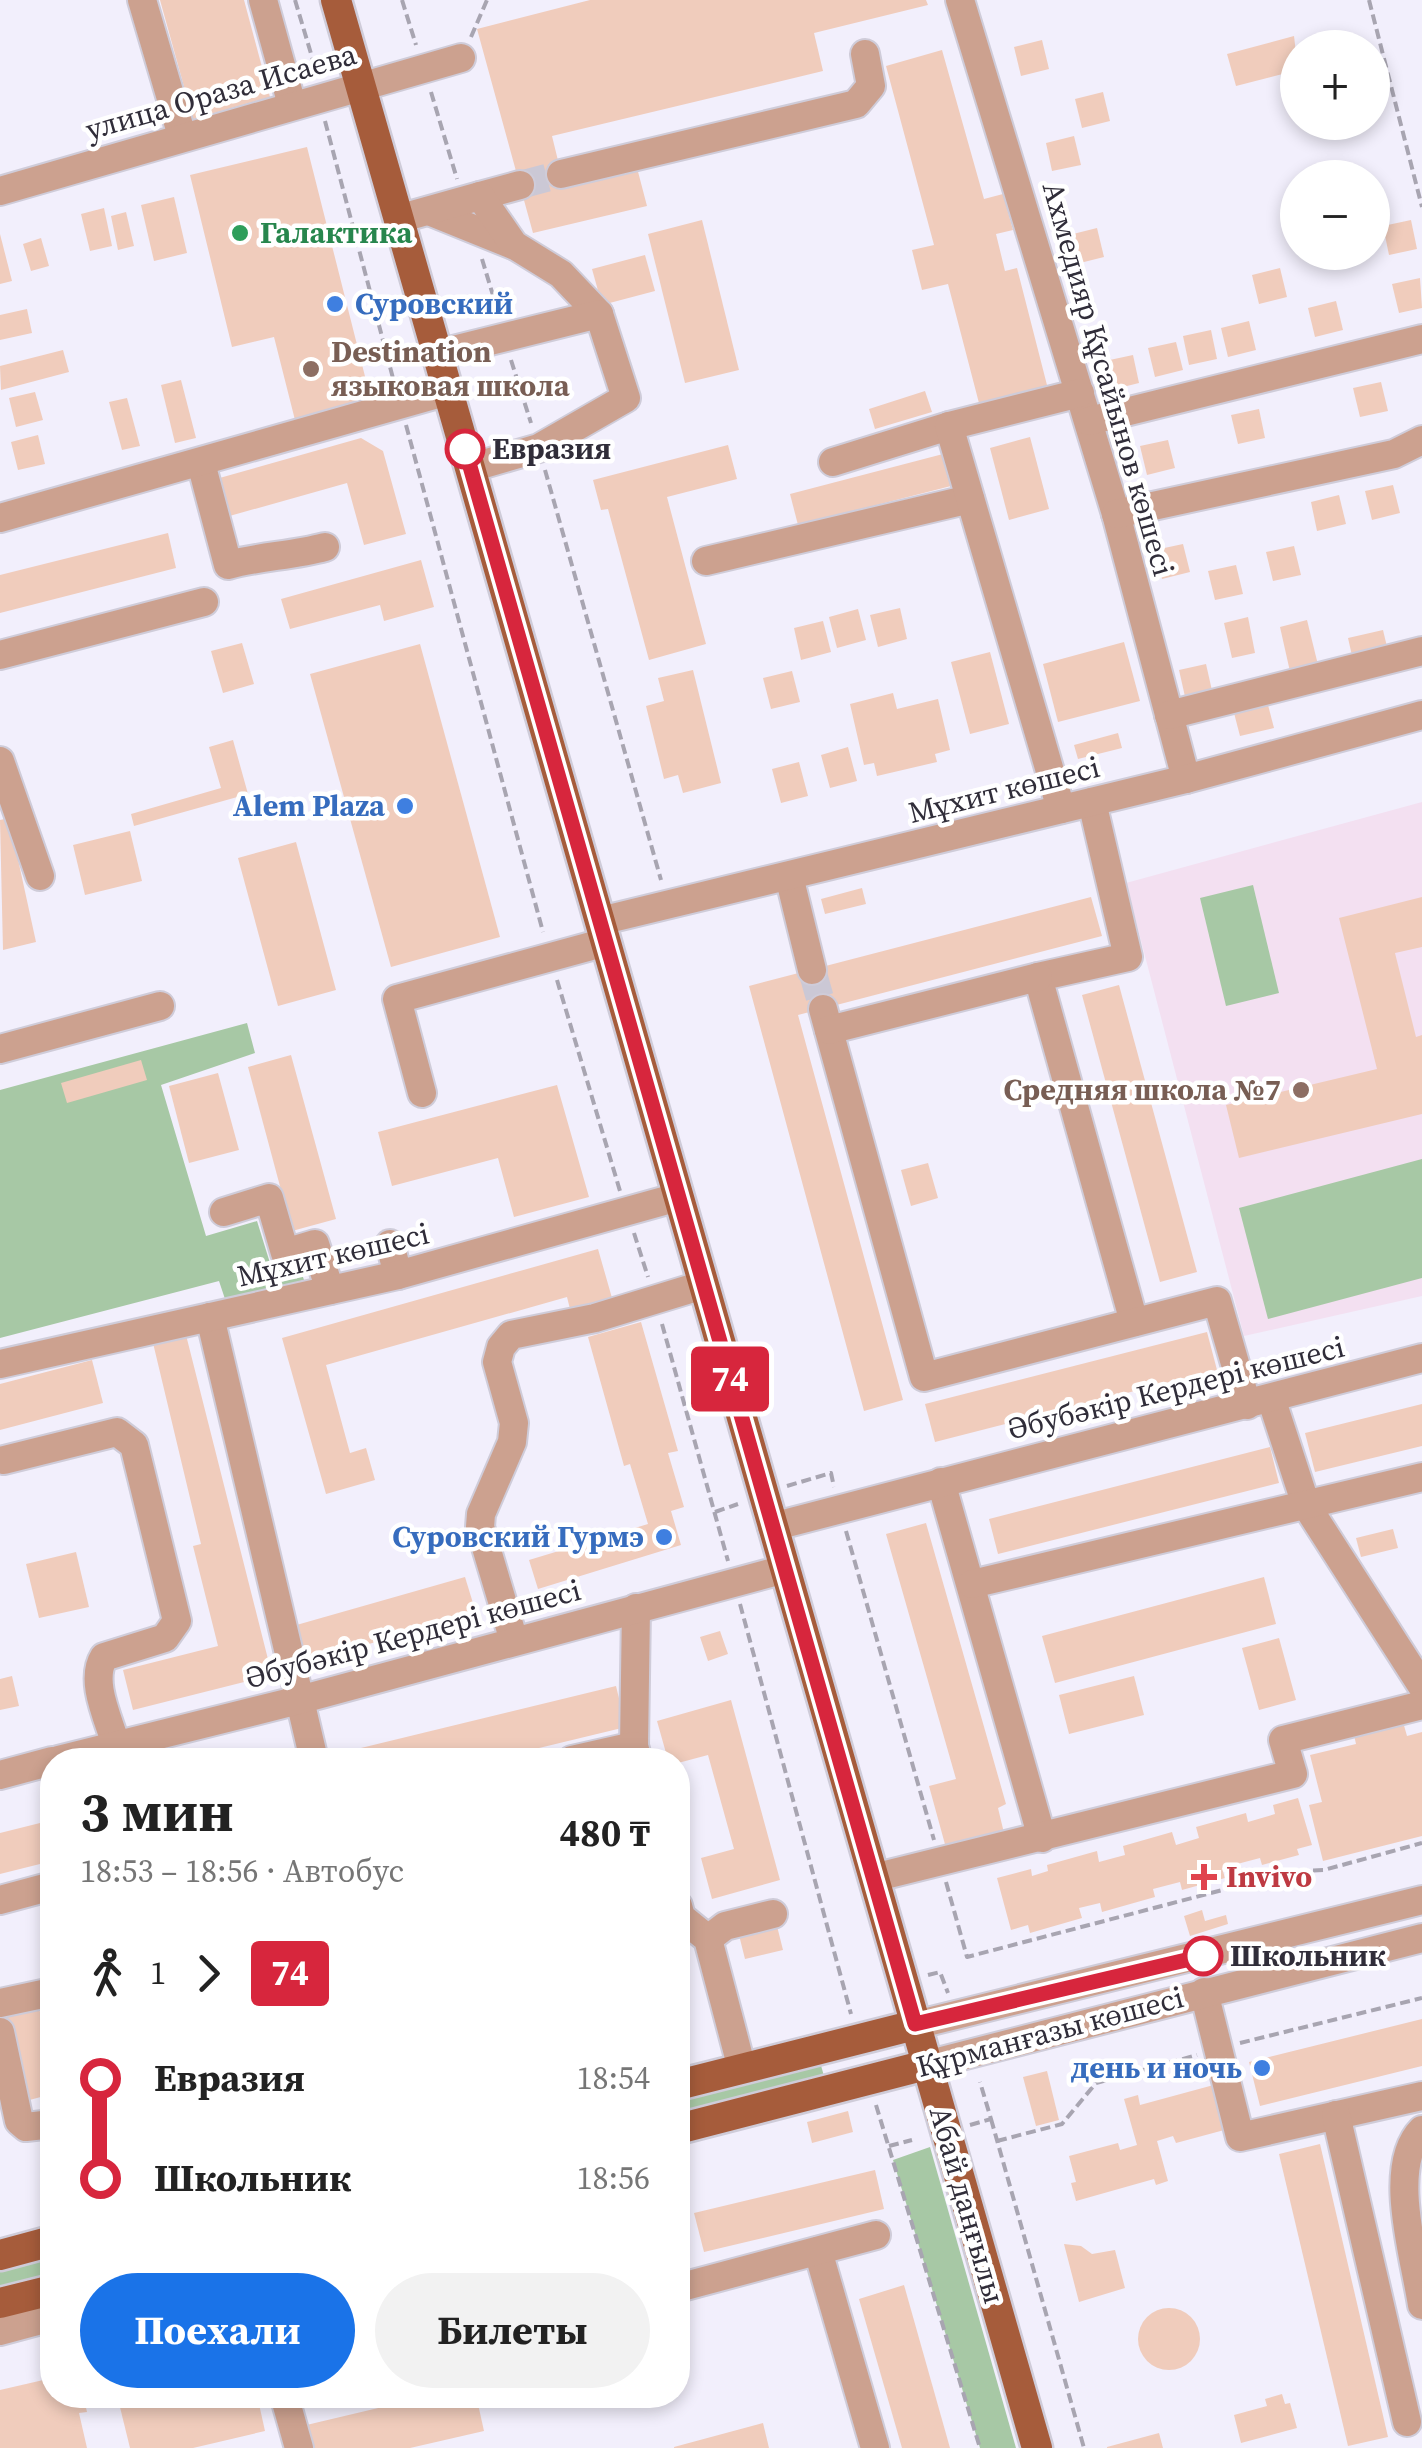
<!DOCTYPE html>
<html lang="ru">
<head>
<meta charset="utf-8">
<style>
  :root { --surface:#fff; --page:#f2f2f2; --text:#222; --muted:#767676; --accent:#1a73e8 }
  body { margin:0; font-family:"Source Serif 4",serif; background:var(--page); color:var(--text); height:100vh; display:flex; flex-direction:column; font-size:38px; white-space:nowrap }
  * { box-sizing:border-box; margin:0 }
  p { font-size:32px; color:var(--muted) }
  .icon { flex:none; width:55px; height:55px; fill:none; stroke:currentColor; stroke-width:2; stroke-linecap:round; stroke-linejoin:round }
  .map { position:relative; flex:1; overflow:hidden }
  .panel { position:absolute; left:40px; top:1748px; width:650px; height:660px; display:flex; flex-direction:column; background:var(--surface); border-radius:40px; box-shadow:0 5px 15px #0003 }
  .panel>* { flex:none }
  .badge { padding:0 20px; border-radius:8px; font-size:35px; line-height:65px }
  .tools { position:absolute; left:1280px; top:30px; display:grid; gap:20px }
  .tools a { display:grid; place-items:center; width:110px; height:110px; border-radius:50%; background:var(--surface); box-shadow:0 5px 15px #0003; font-size:50px }
  .map>.badge { position:absolute; translate:-50% -50%; box-shadow:0 0 0 5px #fff }
  .legs { display:flex; align-items:center; gap:15px; height:110px; padding:0 40px; font-size:32px }
  .legs p { margin-inline-start:auto }
  .summary { display:flex; align-items:center; justify-content:space-between; height:170px; padding:0 40px }
  h1 { font-size:55px; font-weight:700; line-height:75px }
  .primary-button { display:flex; gap:20px; margin-top:auto; padding:20px 40px }
  .primary-button a { flex:1; height:115px; border-radius:60px; background:var(--accent); color:#fff; font-size:40px; font-weight:700; line-height:115px; text-align:center }
  .primary-button a+a { background:var(--page); color:var(--text) }
  ul { padding:0 40px; list-style:none }
  li { display:flex; align-items:center; gap:35px; height:100px; font-size:38px }
  li i { display:grid; place-items:center; width:15px; height:100%; margin:0 12px; background:currentColor }
  li i::after { content:''; width:25px; height:25px; margin:-12px; border:8px solid; border-radius:50%; background:var(--surface) }
  li p { margin-inline-start:auto }
  li:first-child i { background:linear-gradient(#0000 50%,currentColor 0) }
  li:last-child i { background:linear-gradient(currentColor 50%,#0000 0) }
  .map>svg:first-child { display:block }
  .education { fill:#f3e0f1 }
  .green { fill:#a7c8a5 }
  .building { fill:#f0ccbc }
  .lines { fill:none; stroke-linecap:round; stroke-linejoin:round }
  .minor-tunnel { stroke:#cbc8d5; stroke-width:28; stroke-dasharray:28 14; stroke-linecap:butt }
  .minor-casing { stroke:#cfccd9; stroke-width:32 }
  .major-casing { stroke:#cfccd9; stroke-width:35 }
  .path { stroke:#a8a5b1; stroke-width:4; stroke-dasharray:10 5; stroke-linecap:butt }
  .minor { stroke:#cca18f; stroke-width:28 }
  .major { stroke:#a65c3b; stroke-width:30 }
  .line-1-casing { stroke:#fff; stroke-width:22 }
  .line-1 { stroke:#d7263d; stroke-width:15 }
  .leisure-dot { fill:#2e9e5b; stroke:#fff; stroke-width:4 }
  .shop-dot { fill:#3f7fe0; stroke:#fff; stroke-width:4 }
  .education-dot { fill:#8d6e63; stroke:#fff; stroke-width:4 }
  .stop-1-dot { fill:#fff; stroke:#d7263d; stroke-width:5 }
  .health-dot { fill:#e0444e; stroke:#fff; stroke-width:4 }
  .labels { text-anchor:middle; stroke-width:9; stroke-linejoin:round; paint-order:stroke }
  .street-label { font-size:30px; fill:#302d39; stroke:#fff }
  .leisure-label { font-size:30px; font-weight:bold; fill:#27864d; stroke:#fff; text-anchor:start }
  .shop-label { font-size:30px; font-weight:bold; fill:#366cbe; stroke:#fff; text-anchor:end }
  .education-label { font-size:30px; font-weight:bold; fill:#785e54; stroke:#fff; text-anchor:start }
  .stop-label { font-size:30px; font-weight:bold; fill:#302d39; stroke:#fff; text-anchor:start }
  .health-label { font-size:30px; font-weight:bold; fill:#be3a42; stroke:#fff; text-anchor:start }
</style>
</head>
<body>
<div class="map">
<svg width="1422" height="2448" viewBox="0 0 1422 2448">
  <rect width="100%" height="100%" fill="#f2effc"/>
  <polygon class="education" points="1422,802 1422,1296 1244,1336 1126,883"/>
  <g class="green">
    <polygon points="1253,885 1279,993 1226,1006 1200,898"/>
    <polygon points="247,1023 255,1053 161,1085 206,1236 257,1221 270,1263 297,1260 304,1280 226,1302 219,1281 0,1338 0,1090"/>
    <polygon points="1422,1159 1422,1278 1268,1319 1239,1208"/>
    <polygon points="820,2062 824,2076 678,2113 678,2098"/>
    <polygon points="930,2147 1016,2448 980,2448 893,2160"/>
    <polygon points="52,2255 52,2274 0,2287 0,2269"/>
  </g>
  <g class="building">
    <polygon points="160,0 244,0 270,97 193,119"/>
    <polygon points="590,0 926,0 928,5 814,33 823,71 552,136 563,181 636,164 647,206 533,233 477,29"/>
    <polygon points="1294,36 1298,70 1236,86 1227,54"/>
    <polygon points="1042,40 1049,69 1021,76 1014,47"/>
    <polygon points="942,50 984,199 1003,194 1013,230 996,234 1005,271 1017,268 1048,389 980,407 948,284 922,290 912,250 934,245 886,66"/>
    <polygon points="1298,85 1298,115 1290,117 1284,88"/>
    <polygon points="1103,92 1110,121 1082,128 1075,99"/>
    <polygon points="1074,136 1081,165 1052,171 1046,143"/>
    <polygon points="307,147 371,400 295,420 274,337 232,347 190,175"/>
    <polygon points="174,197 187,253 154,261 141,205"/>
    <polygon points="104,208 112,246 90,251 81,214"/>
    <polygon points="126,212 134,246 118,250 111,216"/>
    <polygon points="702,220 739,370 685,383 648,234"/>
    <polygon points="1411,220 1417,249 1389,255 1383,226"/>
    <polygon points="1097,228 1104,257 1076,264 1069,235"/>
    <polygon points="0,234 12,281 0,284"/>
    <polygon points="41,238 49,266 31,271 23,244"/>
    <polygon points="645,255 655,291 602,305 592,269"/>
    <polygon points="1280,268 1287,297 1259,304 1252,275"/>
    <polygon points="1420,278 1422,308 1399,313 1392,284"/>
    <polygon points="1336,301 1343,330 1315,337 1308,308"/>
    <polygon points="27,309 32,333 0,340 0,315"/>
    <polygon points="1249,321 1256,350 1228,357 1221,328"/>
    <polygon points="1211,330 1217,359 1189,365 1183,336"/>
    <polygon points="1176,342 1183,370 1155,377 1148,348"/>
    <polygon points="63,350 69,372 1,390 0,366"/>
    <polygon points="1133,355 1139,383 1111,390 1105,361"/>
    <polygon points="181,380 196,438 175,443 161,385"/>
    <polygon points="1381,382 1388,411 1360,417 1353,388"/>
    <polygon points="925,391 932,412 875,429 869,409"/>
    <polygon points="35,392 43,420 16,427 9,398"/>
    <polygon points="127,398 140,446 122,450 109,402"/>
    <polygon points="1259,409 1265,438 1238,444 1231,415"/>
    <polygon points="38,435 45,464 18,470 11,442"/>
    <polygon points="1030,437 1049,509 1009,520 990,448"/>
    <polygon points="361,438 383,451 406,534 364,545 347,483 226,517 216,479"/>
    <polygon points="1168,440 1175,468 1147,475 1140,446"/>
    <polygon points="728,445 737,479 667,497 706,644 649,660 608,509 601,510 593,480"/>
    <polygon points="943,454 951,486 798,525 790,494"/>
    <polygon points="1393,485 1400,513 1372,520 1365,491"/>
    <polygon points="1339,495 1346,524 1317,531 1311,502"/>
    <polygon points="168,533 176,568 0,613 0,575"/>
    <polygon points="1183,544 1190,572 1162,579 1155,550"/>
    <polygon points="1294,546 1301,575 1273,581 1266,552"/>
    <polygon points="421,560 434,607 384,621 380,605 290,629 281,599"/>
    <polygon points="1236,565 1243,594 1215,600 1208,571"/>
    <polygon points="900,608 907,639 878,647 870,615"/>
    <polygon points="858,609 866,640 837,648 829,617"/>
    <polygon points="1248,617 1255,653 1232,658 1224,623"/>
    <polygon points="1307,620 1319,669 1291,676 1280,627"/>
    <polygon points="823,621 831,652 801,660 794,628"/>
    <polygon points="1383,630 1388,651 1353,660 1348,638"/>
    <polygon points="1124,642 1140,701 1058,722 1043,664"/>
    <polygon points="242,643 254,684 223,693 211,651"/>
    <polygon points="420,644 500,937 391,967 310,674"/>
    <polygon points="990,652 1009,724 970,734 951,662"/>
    <polygon points="1206,664 1213,695 1186,701 1179,670"/>
    <polygon points="693,670 721,783 683,793 678,775 664,779 646,706 664,701 658,678"/>
    <polygon points="792,671 800,702 771,709 763,678"/>
    <polygon points="893,693 897,709 938,699 950,750 935,754 937,762 877,776 874,763 864,765 850,704"/>
    <polygon points="1268,705 1274,728 1240,736 1234,713"/>
    <polygon points="1118,733 1122,748 1078,759 1074,745"/>
    <polygon points="233,740 248,794 134,826 131,814 221,788 209,747"/>
    <polygon points="848,747 857,781 830,788 821,755"/>
    <polygon points="799,762 808,796 781,803 772,769"/>
    <polygon points="9,818 36,942 3,950 0,820"/>
    <polygon points="130,831 142,881 85,895 73,845"/>
    <polygon points="296,842 336,990 278,1006 238,858"/>
    <polygon points="862,888 866,904 825,914 821,899"/>
    <polygon points="1091,897 1102,936 798,1015 903,1400 864,1411 749,986"/>
    <polygon points="1422,897 1422,947 1395,953 1416,1037 1422,1035 1422,1114 1239,1158 1226,1105 1377,1069 1339,918"/>
    <polygon points="1119,985 1197,1272 1160,1282 1082,995"/>
    <polygon points="291,1055 336,1219 292,1231 248,1067"/>
    <polygon points="141,1060 147,1080 67,1103 61,1083"/>
    <polygon points="218,1073 239,1150 189,1163 169,1086"/>
    <polygon points="557,1085 589,1197 514,1217 498,1158 392,1186 378,1132"/>
    <polygon points="928,1163 938,1198 911,1206 901,1170"/>
    <polygon points="598,1249 614,1305 572,1317 567,1297 326,1365 350,1453 366,1448 375,1480 326,1494 282,1338"/>
    <polygon points="641,1322 678,1451 668,1453 684,1507 671,1511 681,1545 538,1589 529,1560 648,1524 630,1464 624,1466 588,1337"/>
    <polygon points="1207,1332 1217,1370 935,1442 925,1404"/>
    <polygon points="186,1335 272,1675 133,1710 123,1670 218,1646 193,1546 201,1544 153,1343"/>
    <polygon points="92,1360 103,1403 0,1430 0,1384"/>
    <polygon points="1422,1404 1422,1446 1315,1472 1305,1433"/>
    <polygon points="1270,1447 1279,1483 998,1554 989,1519"/>
    <polygon points="926,1523 1006,1804 998,1808 1004,1833 946,1848 929,1786 956,1779 886,1534"/>
    <polygon points="1393,1529 1398,1548 1361,1557 1356,1538"/>
    <polygon points="76,1552 89,1607 39,1618 26,1564"/>
    <polygon points="465,1577 476,1613 303,1663 293,1626"/>
    <polygon points="1264,1577 1276,1624 1055,1683 1042,1636"/>
    <polygon points="720,1631 728,1654 708,1661 700,1637"/>
    <polygon points="1279,1638 1296,1700 1259,1710 1242,1648"/>
    <polygon points="12,1676 19,1706 0,1710 0,1679"/>
    <polygon points="1134,1676 1144,1715 1069,1734 1059,1695"/>
    <polygon points="616,1686 626,1727 489,1760 329,1760 328,1756"/>
    <polygon points="731,1700 780,1880 712,1899 701,1858 734,1849 708,1755 678,1763 668,1760 657,1721"/>
    <polygon points="1403,1722 1407,1736 1422,1732 1422,1836 1323,1861 1309,1805 1322,1802 1310,1755 1356,1744 1354,1735"/>
    <polygon points="1298,1798 1312,1845 1297,1849 1299,1855 1262,1865 1260,1858 1222,1868 1225,1878 1182,1890 1180,1882 1153,1889 1155,1897 1102,1912 1100,1903 1079,1908 1082,1918 1030,1933 1028,1925 1011,1930 997,1878 1031,1869 1032,1876 1048,1871 1047,1865 1097,1851 1099,1862 1125,1855 1123,1846 1172,1832 1176,1845 1199,1838 1196,1827 1246,1813 1248,1822 1275,1814 1273,1805"/>
    <polygon points="52,1820 52,1861 0,1874 0,1833"/>
    <polygon points="1202,1910 1205,1921 1226,1915 1228,1924 1190,1936 1184,1916"/>
    <polygon points="777,1926 783,1950 745,1959 739,1935"/>
    <polygon points="39,2008 45,2033 52,2031 52,2094 22,2102 0,2018"/>
    <polygon points="1422,2019 1422,2066 1260,2106 1249,2062"/>
    <polygon points="1047,2071 1059,2120 1036,2126 1023,2077"/>
    <polygon points="1221,2083 1228,2129 1176,2143 1173,2136 1157,2141 1168,2181 1156,2185 1154,2179 1076,2201 1071,2183 1076,2182 1069,2156 1118,2143 1120,2150 1137,2145 1124,2099 1138,2095 1140,2105"/>
    <polygon points="848,2111 853,2132 812,2143 807,2122"/>
    <polygon points="1320,2144 1388,2437 1348,2446 1279,2154"/>
    <polygon points="875,2170 884,2209 704,2252 694,2213"/>
    <polygon points="1064,2244 1081,2246 1092,2254 1115,2250 1125,2288 1079,2302"/>
    <polygon points="904,2285 950,2448 902,2448 859,2299"/>
    <circle cx="1169" cy="2339" r="31"/>
    <polygon points="52,2378 52,2395 83,2395 87,2412 79,2413 87,2448 0,2448 0,2390"/>
    <polygon points="1282,2394 1285,2404 1290,2403 1297,2428 1241,2443 1234,2415 1267,2406 1265,2399"/>
    <polygon points="117,2395 257,2395 265,2431 193,2448 130,2448"/>
    <polygon points="433,2395 476,2395 484,2431 410,2448 303,2448 298,2427"/>
    <polygon points="763,2423 769,2448 674,2448 674,2447"/>
    <polygon points="1159,2433 1163,2448 1107,2448 1107,2447"/>
  </g>
  <g class="lines">
    <g class="minor-tunnel">
      <polyline points="520,185 561,174"/>
      <polyline points="812,970 823,1009"/>
    </g>
    <g class="minor-casing">
      <g id="minor">
        <polyline points="142,0 182,136"/>
        <polyline points="263,0 292,105"/>
        <polyline points="960,0 1116,514 1186,779"/>
        <polyline points="561,174 856,104 871,86 865,54"/>
        <polyline points="0,191 461,58"/>
        <polyline points="480,196 520,185"/>
        <polyline points="429,211 513,245"/>
        <polyline points="398,219 480,196 514,245 561,274 599,314"/>
        <polyline points="437,354 599,314 626,398 539,448 470,468"/>
        <polyline points="1089,421 1422,339"/>
        <polyline points="833,462 949,426"/>
        <path d="M 201,463 L 228,565 C 260,556 292,556 325,547"/>
        <polyline points="1116,514 1394,454 1422,440"/>
        <polyline points="0,518 448,391"/>
        <polyline points="706,561 970,499"/>
        <polyline points="0,655 204,602"/>
        <polyline points="1169,715 1422,651"/>
        <polyline points="0,761 40,876"/>
        <polyline points="1092,802 1128,957 1038,977 1134,1322"/>
        <polyline points="1061,809 949,426 1080,393"/>
        <polyline points="789,876 812,970"/>
        <polyline points="600,921 1186,779 1422,715"/>
        <polyline points="823,1009 924,1377 1217,1301 1247,1405"/>
        <polyline points="829,1030 1038,977"/>
        <polyline points="0,1049 160,1006"/>
        <polyline points="422,1093 397,999 606,942"/>
        <polyline points="224,1212 269,1198 285,1253 315,1244 330,1290"/>
        <polyline points="390,1244 398,1275"/>
        <polyline points="210,1317 314,1760"/>
        <polyline points="0,1364 398,1275 678,1197"/>
        <polyline points="1271,1398 1306,1505 1422,1686"/>
        <path d="M 4,1460 L 117,1432 L 134,1445 L 177,1621 L 165,1638 L 104,1657 C 89,1681 109,1720 116,1745"/>
        <polyline points="941,1482 1042,1838"/>
        <polyline points="772,1527 1422,1358"/>
        <polyline points="972,1584 1422,1477"/>
        <polyline points="636,1608 634,1746 638,1760"/>
        <polyline points="514,1641 480,1527 481,1514 512,1442 514,1423 497,1362 501,1347 511,1335 595,1318 703,1285"/>
        <polyline points="58,1760 299,1700 785,1569"/>
        <polyline points="572,1760 634,1746"/>
        <polyline points="0,1775 52,1761"/>
        <polyline points="873,1878 1293,1774 1283,1740 1422,1705"/>
        <polyline points="0,1900 52,1886"/>
        <polyline points="678,1906 681,1917 708,1939 742,2069"/>
        <polyline points="708,1939 725,1926 773,1914"/>
        <polyline points="1204,1992 1240,2137 1422,2096"/>
        <polyline points="0,2003 52,1992"/>
        <polyline points="915,2025 1422,1900"/>
        <polyline points="0,2032 19,2121 26,2127 52,2124"/>
        <polyline points="926,2065 1422,1938"/>
        <polyline points="1336,2115 1407,2422"/>
        <path d="M 1422,2130 C 1386,2166 1415,2258 1422,2305"/>
        <polyline points="818,2251 875,2448"/>
        <polyline points="678,2288 876,2235"/>
        <polyline points="0,2331 52,2317"/>
        <polyline points="284,2395 299,2448"/>
      </g>
    </g>
    <g class="major-casing">
      <g id="major">
        <polyline points="336,0 1037,2448"/>
        <polyline points="678,2085 915,2025"/>
        <polyline points="678,2129 926,2065"/>
        <polyline points="0,2255 52,2241"/>
        <polyline points="0,2303 52,2290"/>
      </g>
    </g>
    <g class="path">
      <polyline points="295,0 318,77"/>
      <polyline points="402,0 416,45"/>
      <polyline points="1369,0 1422,207"/>
      <polyline points="471,37 487,0"/>
      <polyline points="431,92 457,179"/>
      <polyline points="325,121 394,382"/>
      <polyline points="482,259 498,312"/>
      <polyline points="511,360 531,423"/>
      <polyline points="406,425 543,932"/>
      <polyline points="545,470 661,880"/>
      <polyline points="557,980 620,1191"/>
      <polyline points="634,1233 648,1277"/>
      <polyline points="662,1324 728,1561"/>
      <polyline points="787,1486 831,1473 834,1487"/>
      <polyline points="715,1512 738,1504"/>
      <polyline points="846,1531 934,1840"/>
      <polyline points="740,1604 851,2014"/>
      <polyline points="946,1882 967,1957 1295,1871 1324,1870 1422,1843"/>
      <polyline points="928,1975 940,1972 948,1993"/>
      <polyline points="1240,2043 1422,1998"/>
      <polyline points="876,2105 980,2448"/>
      <polyline points="991,2119 1084,2448"/>
      <polyline points="970,2125 991,2119 980,2082"/>
      <polyline points="997,2141 1062,2124 1096,2083 1197,2055"/>
      <polyline points="889,2146 912,2140"/>
    </g>
    <use href="#minor" class="minor"/>
    <use href="#major" class="major"/>
  </g>
  <g class="lines">
    <g class="line-1-casing">
      <polyline id="line-1" points="465,449 915,2024 1203,1956"/>
    </g>
    <use href="#line-1" class="line-1"/>
  </g>
  <circle class="leisure-dot" cx="240" cy="233" r="10"/>
  <g class="shop-dot">
    <circle cx="335" cy="304" r="10"/>
    <circle cx="405" cy="806" r="10"/>
    <circle cx="664" cy="1537" r="10"/>
    <circle cx="1262" cy="2068" r="10"/>
  </g>
  <g class="education-dot">
    <circle cx="311" cy="369" r="10"/>
    <circle cx="1301" cy="1090" r="10"/>
  </g>
  <g class="stop-1-dot">
    <circle cx="465" cy="449" r="18"/>
    <circle cx="1203" cy="1956" r="18"/>
  </g>
  <path class="health-dot" d="M1199 1862h10v10h10v10h-10v10h-10v-10h-10v-10h10z"/>
  <g class="labels">
    <g class="street-label">
      <text transform="translate(221 92) rotate(-16)" y="10">улица Ораза Исаева</text>
      <text transform="translate(1108 379) rotate(74)" y="10">Ахмедияр Құсайынов көшесі</text>
      <text transform="translate(1004 790) rotate(-14)" y="10">Мұхит көшесі</text>
      <text transform="translate(333 1255) rotate(-13)" y="10">Мұхит көшесі</text>
      <text transform="translate(1176 1388) rotate(-14)" y="10">Әбубәкір Кердері көшесі</text>
      <text transform="translate(413 1634) rotate(-15)" y="10">Әбубәкір Кердері көшесі</text>
      <text transform="translate(1050 2032) rotate(-15)" y="10">Құрманғазы көшесі</text>
      <text transform="translate(967 2205) rotate(74)" y="10">Абай даңғылы</text>
    </g>
    <g class="leisure-label">
      <text x="260" y="243">Галактика</text>
    </g>
    <g class="shop-label">
      <text x="355" y="314" text-anchor="start">Суровский</text>
      <text x="385" y="816">Alem Plaza</text>
      <text x="644" y="1547">Суровский Гурмэ</text>
      <text x="1242" y="2078">день и ночь</text>
    </g>
    <g class="education-label">
      <text x="331" y="362">Destination<tspan x="331" dy="34">языковая школа</tspan></text>
      <text x="1281" y="1100" text-anchor="end">Средняя школа №7</text>
    </g>
    <g class="stop-label">
      <text x="492" y="459">Евразия</text>
      <text x="1230" y="1966">Школьник</text>
    </g>
    <g class="health-label">
      <text x="1226" y="1887">Invivo</text>
    </g>
  </g>
</svg>
<div class="tools">
<a>+</a>
<a>−</a>
</div>
<b class="badge" style="left:730px;top:1379px;background:#d7263d;color:#fff">74</b>
<section class="panel">
<div class="summary"><div><h1>3 мин</h1><p>18:53 – 18:56 · Автобус</p></div><b>480 ₸</b></div>
<div class="legs"><svg class="icon" aria-label="walk" viewBox="0 0 24 24"><circle cx="13" cy="4" r="2"/><path d="M13 8l-2 6 4 7M11 14l-3 7M7 12l3-4h3l4 4"/></svg>1<svg class="icon" aria-label="forward" viewBox="0 0 24 24"><path d="M9 5l7 7-7 7"/></svg><b class="badge" style="background:#d7263d;color:#fff">74</b></div>
<ul>
<li><i style="color:#d7263d"></i><b>Евразия</b><p>18:54</p></li>
<li><i style="color:#d7263d"></i><b>Школьник</b><p>18:56</p></li>
</ul>
<div class="primary-button"><a>Поехали</a><a>Билеты</a></div>
</section>
</div>
</body>
</html>
